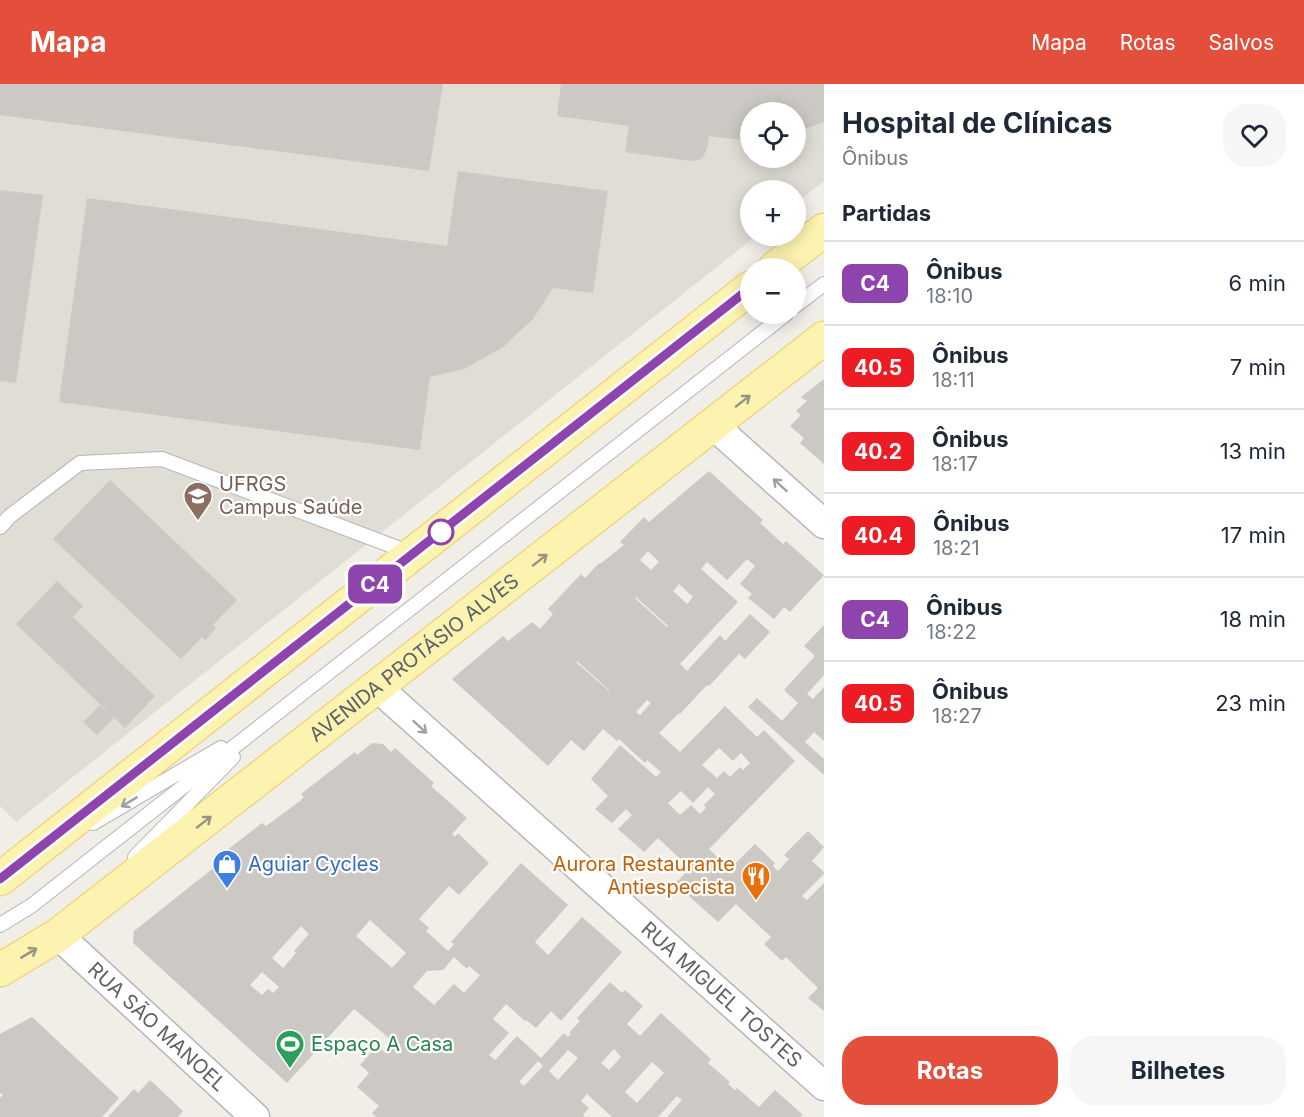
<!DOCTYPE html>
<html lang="pt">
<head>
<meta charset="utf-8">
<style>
  :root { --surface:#fff; --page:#f6f6f7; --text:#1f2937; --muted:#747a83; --line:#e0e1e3; --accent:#e34f3a }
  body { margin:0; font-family:Inter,sans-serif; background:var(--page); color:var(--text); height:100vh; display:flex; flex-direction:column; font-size:22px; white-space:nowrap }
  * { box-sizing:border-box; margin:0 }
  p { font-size:20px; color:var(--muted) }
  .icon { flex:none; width:33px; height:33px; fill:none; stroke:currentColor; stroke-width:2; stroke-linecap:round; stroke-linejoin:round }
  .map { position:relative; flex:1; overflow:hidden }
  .sheet { display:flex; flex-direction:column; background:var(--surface); width:480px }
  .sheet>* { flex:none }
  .badge { padding:0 12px; border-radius:9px; font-size:21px; line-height:39px }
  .controls { position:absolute; left:740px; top:18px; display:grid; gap:12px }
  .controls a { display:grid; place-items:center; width:66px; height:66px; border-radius:50%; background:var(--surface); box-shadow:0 3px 15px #0003; font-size:30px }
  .map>.badge { position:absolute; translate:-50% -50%; box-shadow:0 0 0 3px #fff }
  h2 { padding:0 18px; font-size:22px; line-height:54px }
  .round { display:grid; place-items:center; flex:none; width:63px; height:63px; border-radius:24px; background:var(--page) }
  .headline { display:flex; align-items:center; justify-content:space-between; height:102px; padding:0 18px }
  h1 { font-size:28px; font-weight:700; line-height:45px }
  .primary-button { display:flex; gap:12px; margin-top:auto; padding:12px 18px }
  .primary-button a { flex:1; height:69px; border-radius:24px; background:var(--accent); color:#fff; font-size:24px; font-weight:700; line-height:69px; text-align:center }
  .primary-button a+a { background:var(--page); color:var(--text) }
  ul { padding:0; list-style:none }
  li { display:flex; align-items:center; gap:18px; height:84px; padding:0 18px; border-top:2px solid var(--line) }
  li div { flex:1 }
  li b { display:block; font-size:22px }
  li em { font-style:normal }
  li .badge { min-width:66px; font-weight:700; text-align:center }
  header { display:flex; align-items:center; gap:36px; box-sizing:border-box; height:84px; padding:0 30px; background:var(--accent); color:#fff }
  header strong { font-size:28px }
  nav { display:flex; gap:33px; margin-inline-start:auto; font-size:21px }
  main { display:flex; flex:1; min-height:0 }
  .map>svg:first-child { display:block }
  .education { fill:#e0ddd5; fill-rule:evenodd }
  .building { fill:#ccc8c4; fill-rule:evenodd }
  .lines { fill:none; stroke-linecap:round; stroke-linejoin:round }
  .lane-casing { stroke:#b4b6bb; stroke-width:16 }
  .street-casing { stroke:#b4b6bb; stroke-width:31 }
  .primary-casing { stroke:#eccc63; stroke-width:35 }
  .lane { stroke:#fff; stroke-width:14 }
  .street { stroke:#fff; stroke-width:28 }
  .primary { stroke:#fcf3b0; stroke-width:33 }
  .oneway { stroke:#959480 }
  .oneway2 { stroke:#9ea0a3 }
  .line-casing { stroke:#fff; stroke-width:14 }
  .line { stroke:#8e44ad; stroke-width:9 }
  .stop-dot { fill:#fff; stroke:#8e44ad; stroke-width:3 }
  .labels { text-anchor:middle; stroke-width:4.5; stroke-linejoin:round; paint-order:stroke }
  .education-label { font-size:20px; fill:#785e54; stroke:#fff; text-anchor:start }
  .street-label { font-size:20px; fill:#5e6166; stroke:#fff }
  .shop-label { font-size:20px; fill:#366cbe; stroke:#fff; text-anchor:start }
  .food-label { font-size:20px; fill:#c56008; stroke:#fff; text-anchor:end }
  .leisure-label { font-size:20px; fill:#27864d; stroke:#fff; text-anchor:start }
</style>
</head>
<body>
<header>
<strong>Mapa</strong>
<nav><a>Mapa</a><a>Rotas</a><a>Salvos</a></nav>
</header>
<main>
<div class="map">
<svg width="824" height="1033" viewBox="0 0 824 1033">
  <rect width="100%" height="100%" fill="#f0eee7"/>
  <path class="education" d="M 0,0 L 824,0 L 824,97 L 795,120 L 795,106 L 750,106 L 750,152 L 756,152 L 16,738 L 0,722 ZM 750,28 L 795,28 L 795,74 L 750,74 Z"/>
  <g class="building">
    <polygon points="0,0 443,0 429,87 0,31"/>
    <polygon points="561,0 824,0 824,38 801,46 795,45 795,28 750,28 750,57 709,52 707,65 702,75 691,77 625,68 629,42 557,32"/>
    <polygon points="458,87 608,107 593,209 553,204 533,235 503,263 464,285 430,293 420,366 59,318 87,114 447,162"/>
    <polygon points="0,106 43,111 16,299 0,297"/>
    <polygon points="824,295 824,380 800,359 804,354 790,342 801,331 796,327 807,317 801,313"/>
    <path d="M 709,387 L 763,436 L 760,439 L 783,460 L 786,457 L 824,491 L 790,528 L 784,523 L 774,535 L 748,514 L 752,510 L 740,500 L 755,482 L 747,475 L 727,496 L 707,478 L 701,485 L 738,518 L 680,580 L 687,587 L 720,551 L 725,557 L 750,530 L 770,548 L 745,575 L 739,570 L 709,602 L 708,601 L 705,603 L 680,630 L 679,629 L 659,649 L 680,668 L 725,622 L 757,653 L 764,646 L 795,677 L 709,765 L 730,785 L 755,760 L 775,779 L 773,782 L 778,787 L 789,775 L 784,771 L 808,747 L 824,763 L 812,777 L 824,788 L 824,790 L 802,812 L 807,816 L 824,799 L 824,927 L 808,914 L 818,904 L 786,873 L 782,877 L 764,860 L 771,853 L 736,820 L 718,838 L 675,800 L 690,784 L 658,754 L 644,768 L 618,745 L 632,731 L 626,725 L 612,739 L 595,725 L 608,712 L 591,695 L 620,661 L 656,693 L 661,688 L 647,676 L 645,679 L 619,655 L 617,657 L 603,645 L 584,667 L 571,656 L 548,682 L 452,595 L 503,552 L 508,557 L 532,538 L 540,545 L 553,530 L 548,525 L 581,490 L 585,494 L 599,479 L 600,480 L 624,461 L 620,458 L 644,433 L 649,438 ZM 648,467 L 659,478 L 651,486 L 640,476 ZM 679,500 L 693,513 L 687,520 L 673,507 ZM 636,513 L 668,542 L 667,543 L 635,514 ZM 577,577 L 610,607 L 609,607 L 576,578 ZM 647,616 L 651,619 L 640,631 L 636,628 ZM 719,664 L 733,677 L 741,669 L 750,679 L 743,686 L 740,683 L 730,693 L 724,687 L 717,694 L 702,681 ZM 708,703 L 715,710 L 704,721 L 706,724 L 700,730 L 691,721 L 680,731 L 668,719 L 681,707 L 693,719 Z"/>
    <polygon points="110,396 237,516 213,541 216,544 205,557 202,553 181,575 53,455"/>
    <polygon points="57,497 83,522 73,533 155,612 125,644 16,540"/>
    <polygon points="824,541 824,591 807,610 813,615 824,603 824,657 814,648 805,658 824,675 824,691 748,623 757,614 782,637 798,619 784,606 815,572 804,562"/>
    <polygon points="100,621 114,634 97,651 83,638"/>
    <path d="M 372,659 L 383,660 L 391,668 L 395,664 L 434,699 L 431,702 L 467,734 L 452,750 L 455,753 L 458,749 L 489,779 L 459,811 L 449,802 L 419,835 L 429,844 L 426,847 L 448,867 L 454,860 L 451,858 L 521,779 L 568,821 L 535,858 L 548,871 L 582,833 L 622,868 L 561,937 L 551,927 L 536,944 L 526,936 L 525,937 L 506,920 L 493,935 L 509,949 L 489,971 L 495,976 L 517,952 L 541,974 L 564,949 L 568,953 L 571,950 L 569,949 L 580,937 L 577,934 L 610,898 L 622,909 L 625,906 L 643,922 L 627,940 L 640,952 L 661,929 L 711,975 L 708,979 L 730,998 L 728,1000 L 735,1006 L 737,1004 L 759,1023 L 775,1006 L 803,1031 L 800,1033 L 667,1033 L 682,1016 L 677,1012 L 658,1033 L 612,1033 L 587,1010 L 581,1017 L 589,1024 L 583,1031 L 585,1033 L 376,1033 L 372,1029 L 379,1022 L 357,1003 L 369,989 L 360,981 L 377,962 L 386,969 L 395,959 L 354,925 L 287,999 L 133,859 L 134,847 L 226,774 L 222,770 L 262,739 L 266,742 L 300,717 L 304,713 L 301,710 L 355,668 L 357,671 ZM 370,836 L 406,869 L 392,884 L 356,852 ZM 301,842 L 309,850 L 294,867 L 296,869 L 283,884 L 272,874 ZM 454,873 L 467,885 L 469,882 L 480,891 L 464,909 L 454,900 L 434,921 L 413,903 L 427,887 L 443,886 ZM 262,888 L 279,903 L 273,909 L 268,905 L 262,911 L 250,901 ZM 614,965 L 621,973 L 609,986 L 601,979 ZM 568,966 L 578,974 L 558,996 L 549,987 ZM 538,977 L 543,982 L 524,1002 L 519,998 ZM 652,978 L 664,989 L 637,1019 L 625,1008 Z"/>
    <polygon points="32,933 119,1014 102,1033 0,1033 0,1014 3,1011 0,1009 0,950"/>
    <polygon points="150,996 183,1027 178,1033 108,1033 134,1005 138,1009"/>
  </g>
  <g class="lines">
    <g class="lane-casing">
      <g id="lane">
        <polyline points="795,222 824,200"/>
        <polyline points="0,443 10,432 80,379 162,375 411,469"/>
        <polyline points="93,739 221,664"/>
        <polyline points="135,773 233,673"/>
        <polyline points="0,841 31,822 786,230"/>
      </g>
    </g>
    <g class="street-casing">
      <g id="street">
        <polyline points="712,340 824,440"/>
        <path id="s1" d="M 377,603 L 824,1002"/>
        <path id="s2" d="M 58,851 L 255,1033"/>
      </g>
    </g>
    <g class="primary-casing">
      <g id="primary">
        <polyline points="775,184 824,146"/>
        <polyline points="0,795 750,204"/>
        <path id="s3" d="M 0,886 L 58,851 L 824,254"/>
      </g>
    </g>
    <use href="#lane" class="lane"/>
    <use href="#street" class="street"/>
    <use href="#primary" class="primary"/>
  </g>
  <defs><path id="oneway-shaft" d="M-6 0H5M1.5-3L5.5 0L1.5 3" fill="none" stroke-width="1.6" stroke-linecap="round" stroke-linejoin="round" transform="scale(1.5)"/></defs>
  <g class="oneway">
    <use href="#oneway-shaft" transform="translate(743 317) rotate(-38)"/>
    <use href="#oneway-shaft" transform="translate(540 476) rotate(-38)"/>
    <use href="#oneway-shaft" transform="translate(204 738) rotate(-38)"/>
    <use href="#oneway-shaft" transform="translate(29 869) rotate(-31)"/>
  </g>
  <g class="oneway2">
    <use href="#oneway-shaft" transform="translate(780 401) rotate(-138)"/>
    <use href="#oneway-shaft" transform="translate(420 643) rotate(42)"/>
    <use href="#oneway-shaft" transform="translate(129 718) rotate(149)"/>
  </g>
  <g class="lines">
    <g class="line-casing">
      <polyline id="line" points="0,795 750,204"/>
    </g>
    <use href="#line" class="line"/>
  </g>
  <defs>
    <g id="university-pin" transform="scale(1.5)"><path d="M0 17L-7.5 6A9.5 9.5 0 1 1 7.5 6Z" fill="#8d6e63" stroke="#fff"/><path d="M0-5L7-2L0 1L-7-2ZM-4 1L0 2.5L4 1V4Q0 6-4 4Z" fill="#fff"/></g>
    <g id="shop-pin" transform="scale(1.5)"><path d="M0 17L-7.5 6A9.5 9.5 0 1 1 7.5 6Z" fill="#3f7fe0" stroke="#fff"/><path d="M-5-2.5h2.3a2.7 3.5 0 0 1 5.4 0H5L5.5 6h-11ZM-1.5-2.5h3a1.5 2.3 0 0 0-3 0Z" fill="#fff"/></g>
    <g id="restaurant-pin" transform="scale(1.5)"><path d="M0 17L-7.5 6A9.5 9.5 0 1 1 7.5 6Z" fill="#e8710a" stroke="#fff"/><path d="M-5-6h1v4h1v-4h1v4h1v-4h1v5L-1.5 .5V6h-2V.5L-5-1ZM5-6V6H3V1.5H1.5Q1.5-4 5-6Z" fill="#fff"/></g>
    <g id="stadium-pin" transform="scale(1.5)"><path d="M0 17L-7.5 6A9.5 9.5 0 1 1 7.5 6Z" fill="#2e9e5b" stroke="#fff"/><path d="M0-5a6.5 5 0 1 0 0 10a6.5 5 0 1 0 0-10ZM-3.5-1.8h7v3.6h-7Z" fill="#fff"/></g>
  </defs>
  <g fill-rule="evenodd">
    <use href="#university-pin" x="198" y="412"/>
    <use href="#shop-pin" x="227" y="780"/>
    <use href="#restaurant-pin" x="756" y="792"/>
    <use href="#stadium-pin" x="290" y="960"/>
  </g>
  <circle class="stop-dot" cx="441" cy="448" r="12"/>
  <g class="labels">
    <g class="education-label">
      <text x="219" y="407">UFRGS<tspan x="219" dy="23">Campus Saúde</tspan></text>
    </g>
    <g class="street-label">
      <text dy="7" stroke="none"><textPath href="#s3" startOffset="519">AVENIDA PROTÁSIO ALVES</textPath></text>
      <text dy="7" stroke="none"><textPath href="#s1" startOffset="462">RUA MIGUEL TOSTES</textPath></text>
      <text dy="7" stroke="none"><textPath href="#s2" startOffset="135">RUA SÃO MANOEL</textPath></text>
    </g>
    <g class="shop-label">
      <text x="248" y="787">Aguiar Cycles</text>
    </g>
    <g class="food-label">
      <text x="735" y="787">Aurora Restaurante<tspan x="735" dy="23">Antiespecista</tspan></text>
    </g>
    <g class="leisure-label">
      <text x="311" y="967">Espaço A Casa</text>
    </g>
  </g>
</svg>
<div class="controls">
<a><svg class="icon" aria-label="locate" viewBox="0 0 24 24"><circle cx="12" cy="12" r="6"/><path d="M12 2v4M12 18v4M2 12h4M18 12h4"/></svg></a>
<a>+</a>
<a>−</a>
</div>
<b class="badge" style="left:375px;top:500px;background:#8e44ad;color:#fff">C4</b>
</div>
<section class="sheet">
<div class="headline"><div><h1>Hospital de Clínicas</h1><p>Ônibus</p></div><a class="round"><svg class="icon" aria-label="heart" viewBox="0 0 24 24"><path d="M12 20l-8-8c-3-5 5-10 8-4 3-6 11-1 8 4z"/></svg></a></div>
<h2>Partidas</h2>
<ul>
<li><span class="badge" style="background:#8e44ad;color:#fff">C4</span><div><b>Ônibus</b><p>18:10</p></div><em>6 min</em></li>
<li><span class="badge" style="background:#ed1c24;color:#fff">40.5</span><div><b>Ônibus</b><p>18:11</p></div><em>7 min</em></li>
<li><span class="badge" style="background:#ed1c24;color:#fff">40.2</span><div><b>Ônibus</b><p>18:17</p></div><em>13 min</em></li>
<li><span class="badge" style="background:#ed1c24;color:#fff">40.4</span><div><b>Ônibus</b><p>18:21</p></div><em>17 min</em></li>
<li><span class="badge" style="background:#8e44ad;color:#fff">C4</span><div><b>Ônibus</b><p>18:22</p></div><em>18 min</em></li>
<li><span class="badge" style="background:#ed1c24;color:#fff">40.5</span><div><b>Ônibus</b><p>18:27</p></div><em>23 min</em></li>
</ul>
<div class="primary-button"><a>Rotas</a><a>Bilhetes</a></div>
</section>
</main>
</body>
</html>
